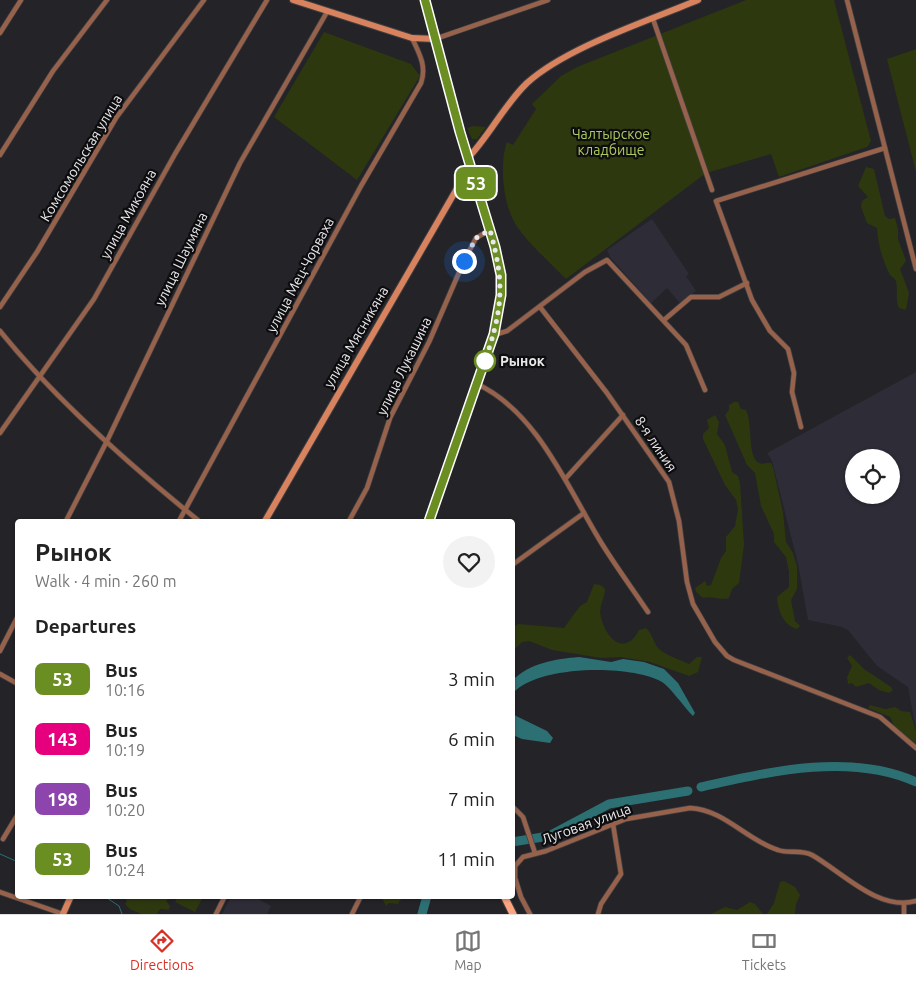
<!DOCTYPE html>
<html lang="en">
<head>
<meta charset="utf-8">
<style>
  :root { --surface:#fff; --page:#f2f2f2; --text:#222; --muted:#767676; --line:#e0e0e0; --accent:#d93025 }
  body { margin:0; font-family:Ubuntu,sans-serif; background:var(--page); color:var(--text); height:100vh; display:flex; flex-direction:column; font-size:19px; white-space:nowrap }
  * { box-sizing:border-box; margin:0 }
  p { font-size:16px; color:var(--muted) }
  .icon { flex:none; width:28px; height:28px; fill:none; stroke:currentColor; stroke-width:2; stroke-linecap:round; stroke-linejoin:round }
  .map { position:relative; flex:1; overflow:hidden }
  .sheet { position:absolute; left:15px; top:519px; width:500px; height:380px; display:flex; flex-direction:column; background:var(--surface); border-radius:5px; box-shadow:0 1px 4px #0004 }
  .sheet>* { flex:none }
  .badge { padding:0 10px; border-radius:8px; font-size:18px; line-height:32px }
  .fabs { position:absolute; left:845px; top:449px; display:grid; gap:10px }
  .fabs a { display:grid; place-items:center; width:55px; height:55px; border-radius:50%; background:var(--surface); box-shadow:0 1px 4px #0004; font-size:25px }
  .you { position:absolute; width:25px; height:25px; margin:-12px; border:4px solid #fff; border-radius:50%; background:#1a73e8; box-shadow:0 0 0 8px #1a73e833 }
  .map>.badge { position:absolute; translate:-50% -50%; box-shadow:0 0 0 2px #fff }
  h2 { padding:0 20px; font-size:19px; line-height:45px }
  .round { display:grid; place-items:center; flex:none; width:52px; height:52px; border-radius:26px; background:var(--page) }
  .head { display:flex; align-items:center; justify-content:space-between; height:85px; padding:0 20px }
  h1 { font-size:24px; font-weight:700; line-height:38px }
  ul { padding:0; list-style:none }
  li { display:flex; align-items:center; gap:15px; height:60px; padding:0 20px }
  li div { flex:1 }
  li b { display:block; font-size:19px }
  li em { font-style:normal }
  li .badge { min-width:55px; font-weight:700; text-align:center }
  .menu { display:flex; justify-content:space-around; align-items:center; height:70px; border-top:1px solid var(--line); background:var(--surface); font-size:14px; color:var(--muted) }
  .menu a { display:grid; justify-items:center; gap:2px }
  .menu .current { color:var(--accent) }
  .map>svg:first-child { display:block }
  .built { fill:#2d2c37; fill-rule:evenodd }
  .green { fill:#2d380f }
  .water { fill:#2c7074 }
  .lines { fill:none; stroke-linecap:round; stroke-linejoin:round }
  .stream { stroke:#2c7074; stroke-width:1 }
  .river { stroke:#2c7074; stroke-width:9 }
  .street-casing { stroke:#3f3f43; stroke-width:6 }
  .secondary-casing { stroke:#3f3f43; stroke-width:8 }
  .primary-casing { stroke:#3f3f43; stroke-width:9 }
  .street { stroke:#97624b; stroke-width:4.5 }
  .secondary { stroke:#d9835e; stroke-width:6 }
  .primary { stroke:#fea57f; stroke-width:7 }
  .line-casing { stroke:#fff; stroke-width:11 }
  .line { stroke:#6b8e23; stroke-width:8 }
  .walk { stroke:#e9e9ec; stroke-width:5; stroke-dasharray:0 9 }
  .stop-dot { fill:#fff; stroke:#6b8e23; stroke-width:2.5 }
  .labels { text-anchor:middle; stroke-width:4.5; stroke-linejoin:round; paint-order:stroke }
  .park-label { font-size:14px; fill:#aecc5d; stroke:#0d0d0f }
  .street-label { font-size:14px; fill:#e9e9ec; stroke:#0d0d0f }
  .stop-label { font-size:14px; font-weight:bold; fill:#e9e9ec; stroke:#0d0d0f; text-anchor:start }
</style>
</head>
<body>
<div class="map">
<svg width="916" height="914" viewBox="0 0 916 914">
  <rect width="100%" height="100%" fill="#232328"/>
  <g class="built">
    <polygon points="652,219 689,274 686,276 696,291 680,303 667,288 651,303 610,257 607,250"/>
    <path d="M 916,372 L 916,730 L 908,687 L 877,666 L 848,630 L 842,627 L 808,620 L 798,564 L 772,461 L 767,453 ZM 854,458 L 891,458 L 891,495 L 854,495 Z"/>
    <polygon points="231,896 253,896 271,906 267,914 222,914"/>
  </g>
  <g class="green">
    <path d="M 746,0 L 834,0 L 871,141 L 867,147 L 779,177 L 771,154 L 710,172 L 702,176 L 566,279 C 550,263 528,243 516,225 C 503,205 499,164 507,142 L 513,145 L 536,109 L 532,104 L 561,76 L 577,67 Z"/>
    <polygon points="324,32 411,64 420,76 357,180 274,117"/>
    <polygon points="916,49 916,172 887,59"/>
    <polygon points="473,126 486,127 477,139 472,139 467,128"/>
    <path d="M 866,167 L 874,169 L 885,216 L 889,219 L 895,218 L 898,229 L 898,239 L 906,261 L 900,269 L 909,293 L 906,310 L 899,308 C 895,299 898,290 896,281 C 895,278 890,276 889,273 C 882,258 878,245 877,228 L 867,223 L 861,207 L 862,201 L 868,197 L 858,186 Z"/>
    <path d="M 734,402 L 738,402 L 741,409 L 746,410 C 753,423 747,457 759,463 C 763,465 766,462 771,463 L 773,467 L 783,512 L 786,542 L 793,553 L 797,566 L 797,589 L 791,600 L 795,621 L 800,626 L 797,629 C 783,625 778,611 777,597 L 789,587 L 789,572 L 786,557 L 774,542 L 774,534 L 761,506 L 755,473 L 747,465 L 725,415 L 729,410 L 729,405 Z"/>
    <path d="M 715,415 L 719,422 L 717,434 L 725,445 L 732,472 L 738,476 L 740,483 L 744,545 L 739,583 L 732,589 L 729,598 C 719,601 713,595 703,598 L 696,592 L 695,588 L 705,581 L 707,586 L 711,585 L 721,558 L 726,551 L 726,537 L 735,526 L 738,509 L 736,500 L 725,485 L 703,439 L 703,434 L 709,428 L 707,420 Z"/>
    <path d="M 594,584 L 601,585 L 605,589 C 605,598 598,607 601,617 C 606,639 625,657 639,630 L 646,628 C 653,634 653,643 659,649 C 667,656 679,659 689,664 L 697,657 L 702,657 L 698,672 L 689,676 L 650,662 L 621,657 L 601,658 L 552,650 L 529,641 L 522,642 L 513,651 L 514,626 L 519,624 L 564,628 L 580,606 L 587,602 Z"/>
    <polygon points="850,655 864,669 891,687 893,690 889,693 879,690 869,683 856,687 852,683 848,684 847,677 852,666 847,658"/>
    <polygon points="870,705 885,709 895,707 901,711 910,712 916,731 916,744 894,726 890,717 868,708"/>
    <polygon points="784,881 795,887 800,895 796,904 795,914 767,914 774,903 780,882"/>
    <polygon points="171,896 166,901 170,906 169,910 160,909 157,914 141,914 130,909 125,904 127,901 124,897"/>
    <polygon points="178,896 197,896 202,899 195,912 175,902"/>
    <polygon points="381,896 403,896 398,904 389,903 386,906"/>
    <polygon points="750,902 755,904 763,914 711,914 725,907 737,910"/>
  </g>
  <g class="water">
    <path d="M 579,657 L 611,662 L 623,659 L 644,662 L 664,669 L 678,683 L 695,713 L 693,716 C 684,707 671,688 662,682 C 631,664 538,665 513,693 L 513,680 C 530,663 555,659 579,657 Z"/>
    <polygon points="512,714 547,731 553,738 550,743 522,739 513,735"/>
  </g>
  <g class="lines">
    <g class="stream">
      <polyline points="0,854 18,862"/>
      <polyline points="104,896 119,906 122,914"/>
    </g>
    <g class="river">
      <path d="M 701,787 C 768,772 850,752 916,782"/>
      <polyline points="512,842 549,836 609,804 688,791"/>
      <polyline points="422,914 427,896"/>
    </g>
    <g class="street-casing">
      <g id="street">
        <polyline points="847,0 916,269"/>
        <polyline points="653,19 712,190"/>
        <polyline points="0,33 21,0"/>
        <polyline points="435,39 548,0"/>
        <polyline points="0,155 53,71 107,0"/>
        <polyline points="0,307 37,252 116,118 204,0"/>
        <polyline points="540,307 607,393 669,482 679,521 687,582 693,604 715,642 727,656 734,660 880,717 916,748"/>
        <polyline points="664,320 691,297 719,297 747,283"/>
        <path d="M 0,331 C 54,398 132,467 199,521"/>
        <polyline points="494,335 507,331 585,272 607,260 686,345 705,390"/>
        <path d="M 477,384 C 536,411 567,486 599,539 C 614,564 632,588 648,612"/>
        <polyline points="801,427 792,392 794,373 788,349 770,331 752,300 716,201 885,148"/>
        <polyline points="0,433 94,299 175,154 267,0"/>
        <polyline points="566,478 623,415"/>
        <polyline points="66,521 107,441 240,163 327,12"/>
        <path d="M 179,521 L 361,186 L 421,83 C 427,66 419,53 412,38"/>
        <polyline points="349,521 367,488 390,418 429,342 464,261 476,238 490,230"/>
        <polyline points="512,565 584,513"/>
        <polyline points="0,651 18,616"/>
        <polyline points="0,674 18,684"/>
        <polyline points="512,806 523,817 535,853"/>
        <polyline points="3,839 18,814"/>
        <polyline points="0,892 63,914"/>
        <polyline points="904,905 904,914"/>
        <polyline points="216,914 225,896"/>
        <polyline points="352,914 361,896"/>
        <path d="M 530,914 L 521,897 L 515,878 L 515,866 L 523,857 L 546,851 L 626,819 L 690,808 C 725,810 746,840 778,850 C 789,854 801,849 812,855 C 842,872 879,912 916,901"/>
        <polyline points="598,914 601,904 621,874 613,824"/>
      </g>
    </g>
    <g class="secondary-casing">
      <g id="secondary">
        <polyline points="293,0 412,38 435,39"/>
        <path d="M 468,158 C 490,135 504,105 527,83 C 567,47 648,21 698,0"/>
        <polyline points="265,521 470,166"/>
        <polyline points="63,914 71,896"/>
      </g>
    </g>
    <g class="primary-casing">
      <g id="primary">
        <polyline points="425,0 460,132 495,247 501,275 501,295 494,335 429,521"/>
        <polyline points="504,896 513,914"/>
      </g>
    </g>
    <use href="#street" class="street"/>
    <use href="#secondary" class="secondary"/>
    <use href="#primary" class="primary"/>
  </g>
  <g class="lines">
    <g class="line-casing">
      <polyline id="line" points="425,0 460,132 495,247 501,275 501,295 494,334 429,521"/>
    </g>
    <use href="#line" class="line"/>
    <path class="walk" d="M 464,261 L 476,238 L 490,230 C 506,287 502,311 483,367 L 485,361"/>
  </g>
  <circle class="stop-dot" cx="485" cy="361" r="10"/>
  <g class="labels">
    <g class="park-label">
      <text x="611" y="139">Чалтырское<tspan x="611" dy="16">кладбище</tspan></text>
    </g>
    <g class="street-label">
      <text transform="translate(81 158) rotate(-59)" y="5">Комсомольская улица</text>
      <text transform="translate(128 214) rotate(-61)" y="5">улица Микояна</text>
      <text transform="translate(181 259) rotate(-64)" y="5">улица Шаумяна</text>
      <text transform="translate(300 275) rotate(-62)" y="5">улица Мец-Чорваха</text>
      <text transform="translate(356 337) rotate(-60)" y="5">улица Мясникяна</text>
      <text transform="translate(404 366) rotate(-64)" y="5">улица Лукашина</text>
      <text transform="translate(656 444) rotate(56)" y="5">8-я линия</text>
      <text transform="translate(586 824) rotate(-20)" y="5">Луговая улица</text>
    </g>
    <g class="stop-label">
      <text x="500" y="366">Рынок</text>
    </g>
  </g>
</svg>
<div class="fabs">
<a><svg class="icon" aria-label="locate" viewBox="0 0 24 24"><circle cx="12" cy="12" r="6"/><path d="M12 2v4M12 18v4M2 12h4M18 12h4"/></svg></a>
</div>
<div class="you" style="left:464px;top:261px"></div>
<b class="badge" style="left:476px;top:183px;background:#6b8e23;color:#fff">53</b>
<section class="sheet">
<div class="head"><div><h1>Рынок</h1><p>Walk · 4 min · 260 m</p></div><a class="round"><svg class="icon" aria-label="heart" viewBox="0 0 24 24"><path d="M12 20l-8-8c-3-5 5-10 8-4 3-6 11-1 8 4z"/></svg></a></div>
<h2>Departures</h2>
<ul>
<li><span class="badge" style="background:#6b8e23;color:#fff">53</span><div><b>Bus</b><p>10:16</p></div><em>3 min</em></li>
<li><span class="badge" style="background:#e6007e;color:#fff">143</span><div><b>Bus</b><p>10:19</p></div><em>6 min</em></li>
<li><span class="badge" style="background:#8e44ad;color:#fff">198</span><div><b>Bus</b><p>10:20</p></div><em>7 min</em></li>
<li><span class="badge" style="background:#6b8e23;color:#fff">53</span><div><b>Bus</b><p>10:24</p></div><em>11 min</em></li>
</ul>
</section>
</div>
<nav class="menu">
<a class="current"><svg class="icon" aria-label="directions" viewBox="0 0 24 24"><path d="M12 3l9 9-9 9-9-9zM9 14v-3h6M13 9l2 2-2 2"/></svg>Directions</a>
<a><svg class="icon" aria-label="map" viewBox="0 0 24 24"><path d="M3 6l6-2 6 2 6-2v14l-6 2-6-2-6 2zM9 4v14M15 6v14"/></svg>Map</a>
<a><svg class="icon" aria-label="tickets" viewBox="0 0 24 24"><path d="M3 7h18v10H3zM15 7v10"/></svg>Tickets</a>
</nav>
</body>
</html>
